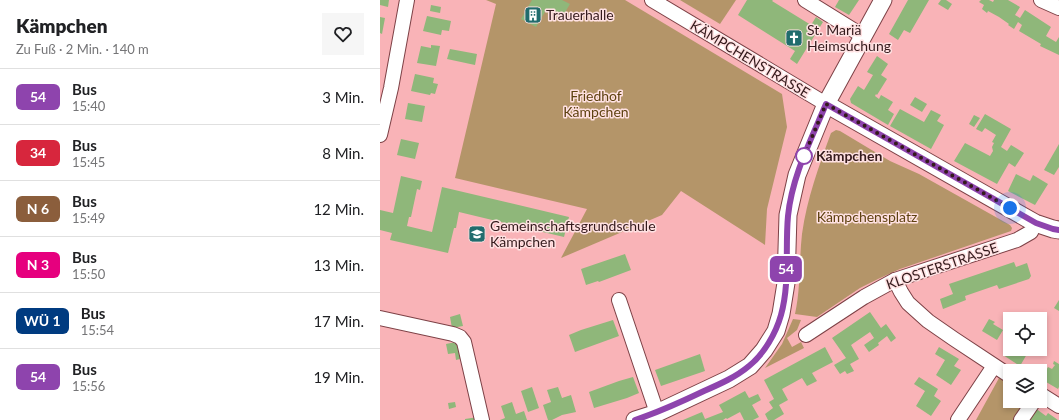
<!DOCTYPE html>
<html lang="de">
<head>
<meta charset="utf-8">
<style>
  :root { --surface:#fff; --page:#f6f6f6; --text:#202124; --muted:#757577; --line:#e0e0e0 }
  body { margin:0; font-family:Lato,sans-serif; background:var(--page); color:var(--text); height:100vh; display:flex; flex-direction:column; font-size:15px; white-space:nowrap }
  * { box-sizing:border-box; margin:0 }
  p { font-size:13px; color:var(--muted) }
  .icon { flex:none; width:22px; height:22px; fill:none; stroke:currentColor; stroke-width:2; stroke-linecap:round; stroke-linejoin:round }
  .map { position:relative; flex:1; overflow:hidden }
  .panel { display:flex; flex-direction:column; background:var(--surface); width:380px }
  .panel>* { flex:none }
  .badge { padding:0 8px; border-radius:6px; font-size:14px; line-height:26px }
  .controls { position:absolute; left:623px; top:312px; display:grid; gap:8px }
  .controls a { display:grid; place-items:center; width:44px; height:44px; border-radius:0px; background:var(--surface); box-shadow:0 2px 6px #0003; font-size:20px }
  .you { position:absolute; width:20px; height:20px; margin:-10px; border:3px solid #fff; border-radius:50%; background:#1a73e8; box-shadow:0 0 0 6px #1a73e833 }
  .map>.badge { position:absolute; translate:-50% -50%; box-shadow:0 0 0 2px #fff }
  .round { display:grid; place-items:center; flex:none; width:42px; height:42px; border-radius:0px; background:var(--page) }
  .head { display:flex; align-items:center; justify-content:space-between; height:68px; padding:0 16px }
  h1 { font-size:19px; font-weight:800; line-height:30px }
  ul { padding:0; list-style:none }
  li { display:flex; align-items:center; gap:12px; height:56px; padding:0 16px; border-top:1px solid var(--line) }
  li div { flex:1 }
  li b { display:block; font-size:15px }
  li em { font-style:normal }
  li .badge { min-width:44px; font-weight:700; text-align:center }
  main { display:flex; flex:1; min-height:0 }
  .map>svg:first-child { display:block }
  .green { fill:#b49569 }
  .building { fill:#8fb77a }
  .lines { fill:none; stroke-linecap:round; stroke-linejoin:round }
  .minor-casing { stroke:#7d4146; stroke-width:16 }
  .major-casing { stroke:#7d4146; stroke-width:19 }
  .minor { stroke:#fff; stroke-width:14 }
  .major { stroke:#fff; stroke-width:17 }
  .line-casing { stroke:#fff; stroke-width:9 }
  .line { stroke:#8e44ad; stroke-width:6 }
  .walk { stroke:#341a1c; stroke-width:4; stroke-dasharray:0 7.2 }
  .stop-dot { fill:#fff; stroke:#8e44ad; stroke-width:2 }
  .labels { text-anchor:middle; stroke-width:3; stroke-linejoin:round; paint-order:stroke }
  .poi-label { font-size:14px; fill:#341a1c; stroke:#ffe1e2; text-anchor:start }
  .street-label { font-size:14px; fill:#341a1c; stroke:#ffe1e2 }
  .park-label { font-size:14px; fill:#5e4110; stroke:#ffe1e2 }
  .stop-label { font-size:14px; font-weight:bold; fill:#341a1c; stroke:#ffe1e2; text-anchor:start }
</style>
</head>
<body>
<main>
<section class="panel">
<div class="head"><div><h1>Kämpchen</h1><p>Zu Fuß · 2 Min. · 140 m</p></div><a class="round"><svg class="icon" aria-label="heart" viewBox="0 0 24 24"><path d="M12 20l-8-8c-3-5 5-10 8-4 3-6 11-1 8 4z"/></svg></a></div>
<ul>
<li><span class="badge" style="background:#8e44ad;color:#fff">54</span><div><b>Bus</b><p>15:40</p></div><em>3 Min.</em></li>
<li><span class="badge" style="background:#d7263d;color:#fff">34</span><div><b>Bus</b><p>15:45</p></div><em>8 Min.</em></li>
<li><span class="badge" style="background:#8b5e3c;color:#fff">N 6</span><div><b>Bus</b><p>15:49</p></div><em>12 Min.</em></li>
<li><span class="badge" style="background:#e6007e;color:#fff">N 3</span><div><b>Bus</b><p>15:50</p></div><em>13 Min.</em></li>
<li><span class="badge" style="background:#003b80;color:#fff">WÜ 1</span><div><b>Bus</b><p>15:54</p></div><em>17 Min.</em></li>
<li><span class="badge" style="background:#8e44ad;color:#fff">54</span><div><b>Bus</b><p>15:56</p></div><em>19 Min.</em></li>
</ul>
</section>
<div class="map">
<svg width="679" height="420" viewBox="0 0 679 420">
  <rect width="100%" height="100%" fill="#f9b3b7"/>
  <g class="green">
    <polygon points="106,0 245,0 402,94 407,127 387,209 385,245 301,191 282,215 181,258 207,209 75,178 116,4"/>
    <polygon points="300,0 356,0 340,24"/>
    <path d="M 456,130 L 460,131 L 510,161 L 539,174 L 630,225 L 632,228 L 631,231 L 520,269 L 498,279 L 480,288 L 437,317 L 415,314 C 421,287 419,260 422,234 C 427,198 439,166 451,133 Z"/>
    <polygon points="413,319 421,320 417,330 407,338 412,347 421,342 424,348 385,368 402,344"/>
    <polygon points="619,378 630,385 630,401 650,401 637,420 596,420"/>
  </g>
  <g class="building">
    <polygon points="0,0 9,0 8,7 0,5"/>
    <polygon points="152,0 182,0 190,4 181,19 166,10 156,27 141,19"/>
    <polygon points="367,0 393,0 392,1 431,25 436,17 443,22 417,64 410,59 415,51 358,15"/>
    <polygon points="459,0 479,0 469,15 455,7"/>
    <polygon points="528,0 549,0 530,33 524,30 518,40 509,34"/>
    <polygon points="561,0 566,0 572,4 568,10 558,4"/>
    <polygon points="601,0 609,0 613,2 614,0 628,0 640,7 635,15 640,18 645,10 671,27 666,36 676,42 679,37 679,55 660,46 661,44 639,31 642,25 638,22 634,29 628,25 629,24 619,17 608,11 607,13 602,9 604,5 599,2"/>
    <polygon points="51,5 61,7 60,13 50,11"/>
    <polygon points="47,16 71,21 69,31 62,30 61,35 43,31"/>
    <polygon points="0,17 5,18 2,34 0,33"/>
    <polygon points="51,45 60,46 56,66 37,63 41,46 51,48"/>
    <polygon points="70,49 97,54 95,65 67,59"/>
    <polygon points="497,56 508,64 501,75 507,79 497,95 496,94 495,96 499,99 501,95 513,102 508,110 514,114 508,125 471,103 470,99 478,86 484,90 493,75 487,72"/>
    <polygon points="35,74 54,78 53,83 58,84 55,94 51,93 50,95 31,91"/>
    <polygon points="535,97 547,104 542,112 530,105"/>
    <polygon points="28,103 45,106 42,122 25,119"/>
    <polygon points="520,109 544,122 551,110 561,115 557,121 564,125 551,149 510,126"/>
    <polygon points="605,114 631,129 621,147 627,151 631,145 644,153 635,167 629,163 617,184 574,161 585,143 610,156 613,151 612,147 614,143 612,142 616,135 605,128 602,132 596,129"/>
    <polygon points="594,115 600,118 594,127 589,124"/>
    <polygon points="21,139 39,143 35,159 17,155"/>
    <polygon points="679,144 679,167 674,175 664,170"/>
    <polygon points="636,174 650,181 653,175 668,184 655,205 628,191"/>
    <polygon points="21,176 42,181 40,190 37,189 31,217 29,217 27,226 52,232 62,187 189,217 184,237 79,212 76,228 74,228 68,253 10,240 12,233 0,230 0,210 13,213"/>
    <polygon points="245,254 251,270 219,282 218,281 206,285 201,269"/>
    <polygon points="634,262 636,267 647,263 651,276 649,279 619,289 617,285 585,296 586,300 563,309 560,299 573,294 569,284"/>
    <polygon points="679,300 679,311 674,308"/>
    <polygon points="490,312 501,328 506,324 516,338 511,342 507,336 498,343 499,345 489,352 484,345 494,338 490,332 471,345 479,359 470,364 474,371 467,374 465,371 460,374 454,365 466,358 452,338"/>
    <polygon points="80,314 83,326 72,328 70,317"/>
    <polygon points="633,315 639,319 631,319"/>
    <polygon points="609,319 615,322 613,324 623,330 617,340 602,331"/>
    <polygon points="233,320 239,336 195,352 189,335 201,330"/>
    <polygon points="630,320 630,330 625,327"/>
    <polygon points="80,341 84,358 76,360 75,353 68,354 66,344"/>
    <polygon points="630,344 630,349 644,349 643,351 647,354 640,366 623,355"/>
    <polygon points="445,347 453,362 432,373 437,381 427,386 422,378 402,389 408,400 399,405 404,414 394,420 388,420 385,414 393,408 389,402 394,399 384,380"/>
    <polygon points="559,347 579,359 574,366 581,370 571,385 556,375 565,360 555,354"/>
    <polygon points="320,354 325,371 281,386 275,370"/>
    <polygon points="674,361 679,364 679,387 678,389 661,379 668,367 672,369 675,365 673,364"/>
    <polygon points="253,377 259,393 247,398 214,408 209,392 239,381"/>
    <polygon points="539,377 558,389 554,396 561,401 551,416 536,406 545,391 534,384"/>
    <polygon points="152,387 159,408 148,412 141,391"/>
    <polygon points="178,387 182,398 191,395 196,412 182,415 172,420 168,420 163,405 171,402 167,390"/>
    <polygon points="365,391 369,398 378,394 381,400 372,405 379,417 373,420 364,420 360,412 347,419 346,418 343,420 303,420 322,412 325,419 343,412 339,405"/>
    <polygon points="75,402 76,407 69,409 68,403"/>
    <polygon points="132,402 136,414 144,411 147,420 120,420 125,418 121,406"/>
    <polygon points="655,408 666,416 668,413 678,420 647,420"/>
    <polygon points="98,417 99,420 85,420 85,419"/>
  </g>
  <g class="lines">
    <g class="minor-casing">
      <g id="minor">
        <polyline points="272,0 446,104"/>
        <polyline points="425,0 483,36"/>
        <polyline points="661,0 679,8"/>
        <polyline points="0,135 11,88 27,0"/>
        <polyline points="515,280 521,292 528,303 548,321 574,339 630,376"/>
        <polyline points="239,300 277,413"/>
        <polyline points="0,318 73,334 80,337 84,342 102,420"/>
        <polyline points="426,335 484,297 515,280 637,240 651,232 655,223"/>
        <polyline points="660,394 679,406"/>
        <polyline points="578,420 614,366"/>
        <polyline points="641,420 654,401"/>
      </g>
    </g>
    <g class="major-casing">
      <g id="major">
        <polyline points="446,104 655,223 673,229 679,230"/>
        <polyline points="255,420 277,413 349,379 370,366 384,350 396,331 401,314 406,283 408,215 417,175 446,104 503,0"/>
      </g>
    </g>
    <use href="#minor" class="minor"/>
    <use href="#major" class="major"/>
  </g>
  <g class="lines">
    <g class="line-casing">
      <path id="line" d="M 255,420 C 279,412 301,402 324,391 C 340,384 356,377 369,366 C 384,354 396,333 401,315 C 410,283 405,248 408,216 C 412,176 431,140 446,104 L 656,223 L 673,229 L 679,230"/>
    </g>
    <use href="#line" class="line"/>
    <polyline class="walk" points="424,156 446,104 630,208"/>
  </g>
  <defs>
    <g id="building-square" transform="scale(0.9)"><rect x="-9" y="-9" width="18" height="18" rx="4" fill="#206c6d" stroke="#ffe1e2"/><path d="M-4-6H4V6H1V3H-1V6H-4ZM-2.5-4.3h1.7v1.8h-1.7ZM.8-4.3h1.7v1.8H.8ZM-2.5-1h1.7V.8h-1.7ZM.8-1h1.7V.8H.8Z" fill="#fff"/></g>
    <g id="church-square" transform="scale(0.9)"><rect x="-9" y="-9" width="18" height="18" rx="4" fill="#206c6d" stroke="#ffe1e2"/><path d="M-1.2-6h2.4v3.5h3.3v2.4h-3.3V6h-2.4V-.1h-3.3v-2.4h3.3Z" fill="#fff"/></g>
    <g id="school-square" transform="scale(0.9)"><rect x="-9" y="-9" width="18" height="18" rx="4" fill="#206c6d" stroke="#ffe1e2"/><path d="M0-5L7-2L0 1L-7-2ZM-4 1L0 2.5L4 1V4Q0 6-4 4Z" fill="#fff"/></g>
  </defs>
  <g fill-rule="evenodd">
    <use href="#building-square" x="153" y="15"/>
    <use href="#church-square" x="414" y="38"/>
    <use href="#school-square" x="97" y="234"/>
  </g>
  <circle class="stop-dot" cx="424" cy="156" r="8"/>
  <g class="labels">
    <g class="poi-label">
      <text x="166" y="20">Trauerhalle</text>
      <text x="427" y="35">St. Mariä<tspan x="427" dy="16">Heimsuchung</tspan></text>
      <text x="110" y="231">Gemeinschaftsgrundschule<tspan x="110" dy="16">Kämpchen</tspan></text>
    </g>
    <g class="street-label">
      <text transform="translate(370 59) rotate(31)" y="5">KÄMPCHENSTRASSE</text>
      <text transform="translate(562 266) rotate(-19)" y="5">KLOSTERSTRASSE</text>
    </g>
    <g class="park-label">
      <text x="216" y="101">Friedhof<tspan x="216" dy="16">Kämpchen</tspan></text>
      <text x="487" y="222">Kämpchensplatz</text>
    </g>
    <g class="stop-label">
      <text x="436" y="161">Kämpchen</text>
    </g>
  </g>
</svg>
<div class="controls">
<a><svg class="icon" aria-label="locate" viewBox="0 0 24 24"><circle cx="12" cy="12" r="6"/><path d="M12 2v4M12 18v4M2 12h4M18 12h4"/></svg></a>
<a><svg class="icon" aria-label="layers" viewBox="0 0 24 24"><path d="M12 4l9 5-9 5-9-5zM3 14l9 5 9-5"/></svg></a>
</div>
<div class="you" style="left:630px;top:208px"></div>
<b class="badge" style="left:406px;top:269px;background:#8e44ad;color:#fff">54</b>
</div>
</main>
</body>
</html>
